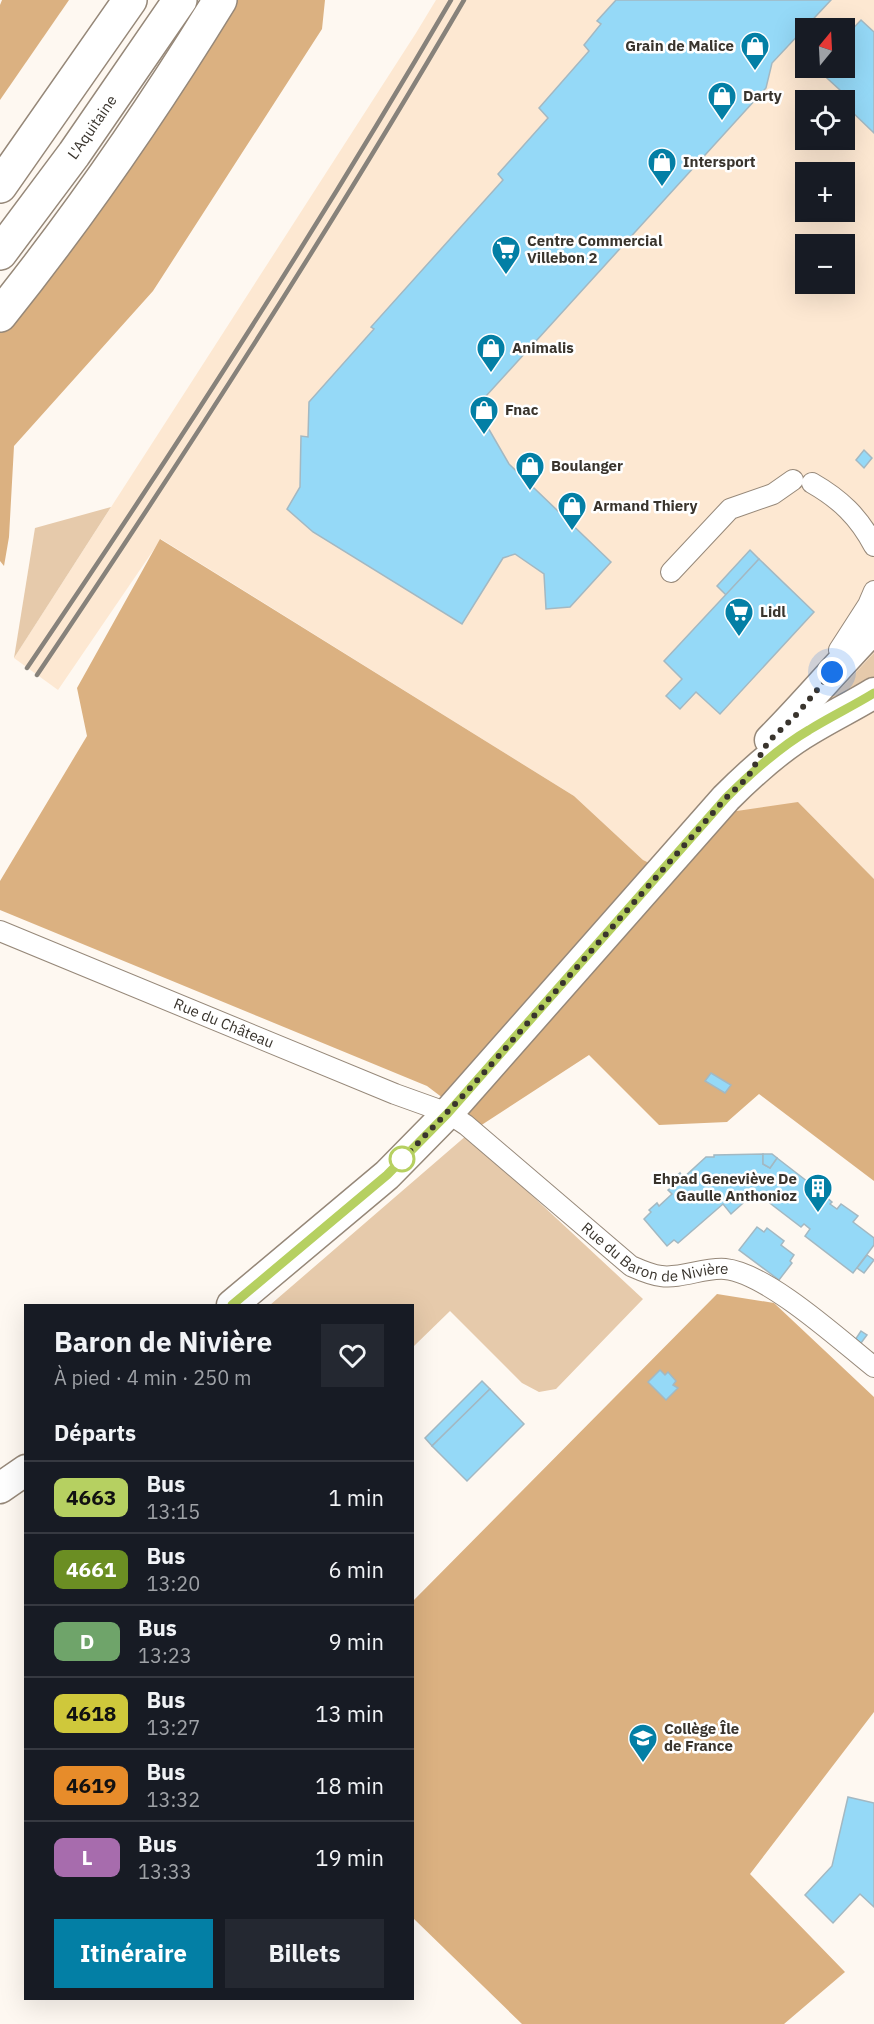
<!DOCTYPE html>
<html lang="fr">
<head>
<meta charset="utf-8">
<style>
  :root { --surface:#171b24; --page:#242831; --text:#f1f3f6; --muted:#9ea1a6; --line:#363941; --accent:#037fa5 }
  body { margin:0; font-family:"IBM Plex Sans",sans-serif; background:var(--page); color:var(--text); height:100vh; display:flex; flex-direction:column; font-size:22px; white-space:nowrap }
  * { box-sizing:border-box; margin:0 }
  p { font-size:20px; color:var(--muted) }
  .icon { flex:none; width:33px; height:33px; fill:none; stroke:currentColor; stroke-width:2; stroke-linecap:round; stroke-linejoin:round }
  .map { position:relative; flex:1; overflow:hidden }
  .side { position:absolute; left:24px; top:1304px; width:390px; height:696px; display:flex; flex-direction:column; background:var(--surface); border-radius:0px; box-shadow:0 6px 24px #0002 }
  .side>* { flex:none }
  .badge { padding:0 12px; border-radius:9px; font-size:21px; line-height:39px }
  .needle { width:39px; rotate:18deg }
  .controls { position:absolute; left:795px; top:18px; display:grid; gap:12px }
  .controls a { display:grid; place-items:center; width:60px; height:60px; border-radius:0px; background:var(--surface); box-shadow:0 6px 24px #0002; font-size:30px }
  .you { position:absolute; width:30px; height:30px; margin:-15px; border:4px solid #fff; border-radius:50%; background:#1a73e8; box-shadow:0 0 0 9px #1a73e833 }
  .map>.badge { position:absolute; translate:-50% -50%; box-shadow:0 0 0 3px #fff }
  h2 { padding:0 30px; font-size:22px; line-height:54px }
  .round { display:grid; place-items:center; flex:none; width:63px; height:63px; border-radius:0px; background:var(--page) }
  .headline { display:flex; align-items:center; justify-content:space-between; height:102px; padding:0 30px }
  h1 { font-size:28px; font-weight:800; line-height:45px }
  .primary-button { display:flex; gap:12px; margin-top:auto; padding:12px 30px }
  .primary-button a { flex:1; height:69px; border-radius:0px; background:var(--accent); color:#fff; font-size:24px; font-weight:800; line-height:69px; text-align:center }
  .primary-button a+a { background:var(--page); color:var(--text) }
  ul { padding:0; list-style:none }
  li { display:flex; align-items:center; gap:18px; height:72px; padding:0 30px; border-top:2px solid var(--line) }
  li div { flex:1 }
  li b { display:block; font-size:22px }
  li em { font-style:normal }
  li .badge { min-width:66px; font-weight:700; text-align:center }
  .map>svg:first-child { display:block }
  .built { fill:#fde8d2; fill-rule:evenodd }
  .green { fill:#e6caab }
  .forest { fill:#dbb181 }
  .building { fill:#95d9f7; stroke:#a3b8c2; stroke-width:1.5 }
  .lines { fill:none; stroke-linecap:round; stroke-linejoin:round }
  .minor-casing { stroke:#968879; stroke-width:22 }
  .primary-casing { stroke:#968879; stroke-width:33 }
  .motorway-casing { stroke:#968879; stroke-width:36 }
  .minor { stroke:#fff; stroke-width:20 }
  .primary { stroke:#fff; stroke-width:30 }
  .motorway { stroke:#fff; stroke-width:33 }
  .rail { stroke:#87827b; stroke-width:4.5 }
  .line-casing { stroke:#fff; stroke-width:14 }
  .line { stroke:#b6d061; stroke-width:9 }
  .walk { stroke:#39342d; stroke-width:6; stroke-dasharray:0 10.8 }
  .stop-dot { fill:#fff; stroke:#b6d061; stroke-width:3 }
  .labels { text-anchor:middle; stroke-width:5; stroke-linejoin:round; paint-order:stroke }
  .poi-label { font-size:15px; font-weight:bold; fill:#39342d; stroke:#fff; text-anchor:start }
  .street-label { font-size:15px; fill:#39342d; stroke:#fff }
</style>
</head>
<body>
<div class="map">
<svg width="874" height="2024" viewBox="0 0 874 2024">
  <rect width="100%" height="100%" fill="#fef8f1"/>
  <path class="built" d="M 436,0 L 874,0 L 874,879 L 798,802 L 671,873 L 643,860 L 574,796 L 161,539 L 58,690 L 14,658 L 416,33 ZM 806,28 L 844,28 L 844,68 L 806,68 ZM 806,100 L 844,100 L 844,140 L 806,140 ZM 806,172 L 844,172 L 844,212 L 806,212 ZM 806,244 L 844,244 L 844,284 L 806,284 Z"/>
  <g class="green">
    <polygon points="111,507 14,658 35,528"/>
    <polygon points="874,653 874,684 812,719"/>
    <polygon points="467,1135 643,1299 556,1389 539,1392 522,1383 450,1311 413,1347 412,1305 270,1305"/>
  </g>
  <g class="forest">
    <polygon points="2,0 69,0 0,100 0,5"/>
    <polygon points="234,0 325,0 322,29 153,291 14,446 9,537 4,566 0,561 0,333 23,305"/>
    <polygon points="160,539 574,796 643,860 670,873 730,812 798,802 874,879 874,1181 759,1094 727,1122 659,1125 589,1055 480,1126 427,1086 0,910 0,881 87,736 77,688"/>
    <polygon points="717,1294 774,1303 874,1397 874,1712 750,1874 845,1972 784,2024 522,2024 413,1918 412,1602"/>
  </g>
  <g class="building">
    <polygon points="616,0 831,0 772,63 766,88 476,407 509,464 611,562 570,607 546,609 544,574 515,554 503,558 462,624 313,532 287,509 300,487 301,436 308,437 309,402 374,329 371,327 503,180 498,174 548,118 539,108 589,51 584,45 601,24 597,21"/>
    <polygon points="861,20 874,32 874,133 848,108 853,102 816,68 844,68 844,38"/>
    <polygon points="864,450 872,458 864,468 856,460"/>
    <polygon points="750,550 759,559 726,595 717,586"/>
    <polygon points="759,559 814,612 720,714 696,692 680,709 666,696 682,679 664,661"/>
    <polygon points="711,1073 731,1085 725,1093 705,1081"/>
    <polygon points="763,1154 763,1164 770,1168 777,1158 825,1195 825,1196 832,1202 830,1204 837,1209 841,1204 858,1216 853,1222 874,1238 874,1245 853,1273 805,1236 810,1229 804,1224 801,1227 754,1191 753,1194 731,1214 723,1204 678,1243 674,1240 667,1246 644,1219 651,1212 649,1210 657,1203 659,1206 672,1194 668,1190 678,1182 674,1178 680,1173 683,1178 706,1157 714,1157 714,1155"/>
    <polygon points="763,1154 772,1154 777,1158 770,1168 763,1164"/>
    <polygon points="757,1227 764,1232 767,1228 784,1241 781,1245 794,1255 790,1261 792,1263 779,1280 739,1250"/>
    <polygon points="867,1255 874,1260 864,1273 857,1268"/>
    <polygon points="861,1331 867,1335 861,1343 855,1340"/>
    <polygon points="660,1370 665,1375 668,1372 676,1381 673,1385 678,1388 666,1400 648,1382"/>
    <polygon points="482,1381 490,1389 432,1446 425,1438"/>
    <polygon points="490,1389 524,1424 467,1481 432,1446"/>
    <polygon points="848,1797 874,1803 874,1907 860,1894 833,1923 805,1895 832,1866"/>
  </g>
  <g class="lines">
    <g class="minor-casing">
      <g id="minor">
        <path d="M 812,483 C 840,499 859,517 874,546"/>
        <polyline points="671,572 730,509 773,494 793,480"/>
        <polyline points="839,650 868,605 874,591"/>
        <path id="s1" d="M 0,931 L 395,1094 L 448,1113 L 466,1125 L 631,1266 C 640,1270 651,1275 661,1276 C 681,1279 705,1267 725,1269 C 767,1273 840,1340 874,1367"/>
      </g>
    </g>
    <g class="primary-casing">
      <g id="primary">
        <path d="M 770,740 C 806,704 839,664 874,628"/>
        <path d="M 232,1305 L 387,1175 L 448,1113 L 726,798 C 751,773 778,748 809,730 C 830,717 853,706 874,693"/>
        <polyline points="0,1488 26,1470"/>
      </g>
    </g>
    <g class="motorway-casing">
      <g id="motorway">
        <polyline points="0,186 130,0"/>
        <path id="s2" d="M 0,253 L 74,154 L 180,0"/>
        <path d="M 0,315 C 80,215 153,109 220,0"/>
      </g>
    </g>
    <use href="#minor" class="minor"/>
    <use href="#primary" class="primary"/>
    <use href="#motorway" class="motorway"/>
    <g class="rail">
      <path d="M 27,668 C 175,450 318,228 451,0"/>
      <path d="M 37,675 C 186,454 330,230 464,0"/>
    </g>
  </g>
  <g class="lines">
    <g class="line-casing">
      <path id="line" d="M 232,1305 L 387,1175 L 448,1113 L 726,798 C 751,773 778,748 809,730 C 830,717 853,706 874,693"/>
    </g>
    <use href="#line" class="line"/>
    <polyline class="walk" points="402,1159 399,1163 474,1084 726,798 748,777 768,742 798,713 832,672"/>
  </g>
  <defs>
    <g id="shop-pin" transform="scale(1.5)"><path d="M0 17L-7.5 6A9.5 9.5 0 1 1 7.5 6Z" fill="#037fa5" stroke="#fff"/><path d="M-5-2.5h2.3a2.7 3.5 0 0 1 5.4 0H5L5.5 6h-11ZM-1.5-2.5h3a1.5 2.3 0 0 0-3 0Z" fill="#fff"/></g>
    <g id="supermarket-pin" transform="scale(1.5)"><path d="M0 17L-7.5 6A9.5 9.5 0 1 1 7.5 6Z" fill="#037fa5" stroke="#fff"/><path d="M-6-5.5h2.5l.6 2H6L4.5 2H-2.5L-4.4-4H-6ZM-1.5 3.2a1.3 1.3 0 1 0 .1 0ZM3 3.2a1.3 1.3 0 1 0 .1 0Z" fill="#fff"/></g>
    <g id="building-pin" transform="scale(1.5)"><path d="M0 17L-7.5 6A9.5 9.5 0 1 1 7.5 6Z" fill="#037fa5" stroke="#fff"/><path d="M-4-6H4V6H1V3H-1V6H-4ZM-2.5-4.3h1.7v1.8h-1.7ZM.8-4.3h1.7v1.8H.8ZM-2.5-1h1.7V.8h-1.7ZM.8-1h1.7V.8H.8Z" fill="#fff"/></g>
    <g id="school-pin" transform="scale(1.5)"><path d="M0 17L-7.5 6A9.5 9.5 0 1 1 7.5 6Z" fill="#037fa5" stroke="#fff"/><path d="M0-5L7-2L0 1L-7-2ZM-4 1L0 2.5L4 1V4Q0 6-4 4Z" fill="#fff"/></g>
  </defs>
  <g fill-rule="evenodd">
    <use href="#shop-pin" x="755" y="46"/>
    <use href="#shop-pin" x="722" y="96"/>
    <use href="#shop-pin" x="662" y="162"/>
    <use href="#supermarket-pin" x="506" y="250"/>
    <use href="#shop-pin" x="491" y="348"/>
    <use href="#shop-pin" x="484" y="410"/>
    <use href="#shop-pin" x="530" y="466"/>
    <use href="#shop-pin" x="572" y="506"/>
    <use href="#supermarket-pin" x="739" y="612"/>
    <use href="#building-pin" x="818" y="1188"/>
    <use href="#school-pin" x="643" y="1738"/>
  </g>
  <circle class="stop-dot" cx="402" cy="1159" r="12"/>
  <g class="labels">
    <g class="poi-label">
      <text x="734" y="51" text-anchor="end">Grain de Malice</text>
      <text x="743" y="101">Darty</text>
      <text x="683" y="167">Intersport</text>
      <text x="527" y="246">Centre Commercial<tspan x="527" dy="17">Villebon 2</tspan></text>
      <text x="512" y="353">Animalis</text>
      <text x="505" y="415">Fnac</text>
      <text x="551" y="471">Boulanger</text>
      <text x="593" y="511">Armand Thiery</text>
      <text x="760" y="617">Lidl</text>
      <text x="797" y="1184" text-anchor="end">Ehpad Geneviève De<tspan x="797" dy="17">Gaulle Anthonioz</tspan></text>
      <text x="664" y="1734">Collège Île<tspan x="664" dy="17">de France</tspan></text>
    </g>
    <g class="street-label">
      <text dy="5" stroke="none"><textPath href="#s2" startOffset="156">L'Aquitaine</textPath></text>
      <text dy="5" stroke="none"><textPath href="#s1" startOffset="242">Rue du Château</textPath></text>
      <text dy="5" stroke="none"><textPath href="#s1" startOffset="741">Rue du Baron de Nivière</textPath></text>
    </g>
  </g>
</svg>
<div class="controls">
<a><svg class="needle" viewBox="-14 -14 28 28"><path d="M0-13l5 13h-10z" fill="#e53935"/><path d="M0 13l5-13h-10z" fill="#9ea1a6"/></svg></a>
<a><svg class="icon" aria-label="locate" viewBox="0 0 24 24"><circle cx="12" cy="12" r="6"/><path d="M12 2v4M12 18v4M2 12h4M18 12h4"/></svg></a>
<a>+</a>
<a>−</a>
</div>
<div class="you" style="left:832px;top:672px"></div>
<section class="side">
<div class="headline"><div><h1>Baron de Nivière</h1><p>À pied · 4 min · 250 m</p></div><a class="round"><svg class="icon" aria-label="heart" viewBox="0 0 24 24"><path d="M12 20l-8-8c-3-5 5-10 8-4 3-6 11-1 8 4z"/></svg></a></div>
<h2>Départs</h2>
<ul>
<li><span class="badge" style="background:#b6d061;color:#111">4663</span><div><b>Bus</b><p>13:15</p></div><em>1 min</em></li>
<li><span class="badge" style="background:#6b8e23;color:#fff">4661</span><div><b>Bus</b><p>13:20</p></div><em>6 min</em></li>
<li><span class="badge" style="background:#6fa46a;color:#fff">D</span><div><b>Bus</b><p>13:23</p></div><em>9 min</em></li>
<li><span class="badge" style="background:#cfc83b;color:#111">4618</span><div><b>Bus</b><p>13:27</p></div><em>13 min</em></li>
<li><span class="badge" style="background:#e78c2a;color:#111">4619</span><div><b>Bus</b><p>13:32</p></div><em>18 min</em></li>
<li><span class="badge" style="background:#a76cad;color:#fff">L</span><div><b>Bus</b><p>13:33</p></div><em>19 min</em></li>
</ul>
<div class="primary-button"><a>Itinéraire</a><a>Billets</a></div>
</section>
</div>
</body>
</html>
